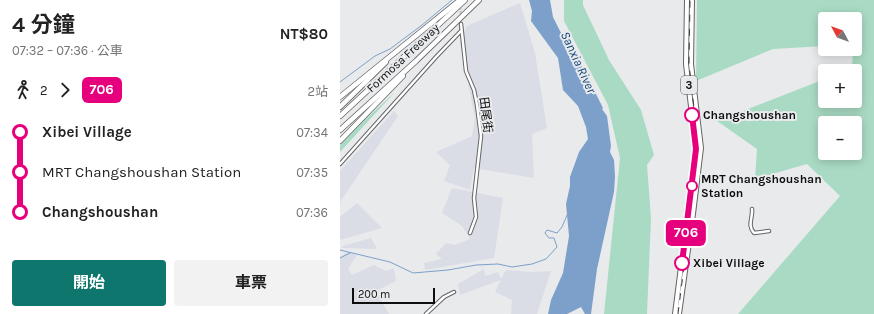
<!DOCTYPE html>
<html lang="zh-TW">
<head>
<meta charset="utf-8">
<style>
  :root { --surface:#fff; --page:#f2f2f2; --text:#222; --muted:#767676; --accent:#0f766e }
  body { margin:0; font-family:Karla,"Noto Sans TC",sans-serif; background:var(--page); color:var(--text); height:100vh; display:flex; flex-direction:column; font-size:15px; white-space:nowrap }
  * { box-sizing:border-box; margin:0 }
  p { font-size:13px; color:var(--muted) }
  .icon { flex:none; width:22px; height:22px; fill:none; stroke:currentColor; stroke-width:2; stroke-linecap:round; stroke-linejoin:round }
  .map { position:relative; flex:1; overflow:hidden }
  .side { display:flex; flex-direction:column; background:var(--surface); width:340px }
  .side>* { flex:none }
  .badge { padding:0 8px; border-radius:6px; font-size:14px; line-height:26px }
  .needle { width:26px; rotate:311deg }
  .fabs { position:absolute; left:478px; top:12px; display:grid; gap:8px }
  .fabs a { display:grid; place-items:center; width:44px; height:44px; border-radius:4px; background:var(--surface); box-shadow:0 2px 10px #0003; font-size:20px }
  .scale { position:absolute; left:12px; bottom:10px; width:83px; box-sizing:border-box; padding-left:4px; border:2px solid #0e0e0f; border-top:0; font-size:11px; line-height:14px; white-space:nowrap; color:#0e0e0f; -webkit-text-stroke:3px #e9eaec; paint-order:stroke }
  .map>.badge { position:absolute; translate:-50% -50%; box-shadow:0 0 0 2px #fff }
  .legs { display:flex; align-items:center; gap:6px; height:44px; padding:0 12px; font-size:13px }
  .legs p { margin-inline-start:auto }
  .summary { display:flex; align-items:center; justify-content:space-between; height:68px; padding:0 12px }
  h1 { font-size:22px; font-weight:700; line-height:30px }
  .cta { display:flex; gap:8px; margin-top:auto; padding:8px 12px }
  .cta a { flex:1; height:46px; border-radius:4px; background:var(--accent); color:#fff; font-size:16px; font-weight:700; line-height:46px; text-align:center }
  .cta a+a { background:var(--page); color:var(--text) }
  ul { padding:0 12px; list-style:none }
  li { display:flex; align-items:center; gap:14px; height:40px; font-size:15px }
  li i { display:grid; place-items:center; width:6px; height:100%; margin:0 5px; background:currentColor }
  li i::after { content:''; width:10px; height:10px; margin:-5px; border:3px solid; border-radius:50%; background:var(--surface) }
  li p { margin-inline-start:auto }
  li:first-child i { background:linear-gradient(#0000 50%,currentColor 0) }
  li:last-child i { background:linear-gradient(currentColor 50%,#0000 0) }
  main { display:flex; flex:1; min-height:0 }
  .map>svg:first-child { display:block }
  .built { fill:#dadde6 }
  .green { fill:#a9dbc4; fill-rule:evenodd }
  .water { fill:#7ca0ca }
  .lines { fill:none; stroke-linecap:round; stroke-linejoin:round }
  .stream { stroke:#7ca0ca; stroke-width:1 }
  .minor-tunnel { stroke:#c8c9cb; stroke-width:2.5; stroke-dasharray:2.5 1; stroke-linecap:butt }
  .minor-casing { stroke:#646466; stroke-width:4.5 }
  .primary-casing { stroke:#646466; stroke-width:6 }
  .motorway-casing { stroke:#646466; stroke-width:6 }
  .minor { stroke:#fff; stroke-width:2.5 }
  .primary { stroke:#fff; stroke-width:4 }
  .motorway { stroke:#fff; stroke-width:4.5 }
  .rail { stroke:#3f3f40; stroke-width:1; stroke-dasharray:7 7; stroke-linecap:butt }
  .line-1-casing { stroke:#fff; stroke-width:9 }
  .line-1 { stroke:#e6007e; stroke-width:6 }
  .stop-1-dot { fill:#fff; stroke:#e6007e; stroke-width:2 }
  .labels { text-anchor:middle; stroke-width:4; stroke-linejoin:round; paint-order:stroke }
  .shield { fill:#e9eaec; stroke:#505051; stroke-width:1 }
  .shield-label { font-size:11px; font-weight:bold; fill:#0e0e0f }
  .street-label { font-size:12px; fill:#0e0e0f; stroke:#e9eaec }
  .stop-label { font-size:12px; font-weight:bold; fill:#0e0e0f; stroke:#e9eaec; text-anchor:start }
  .water-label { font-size:13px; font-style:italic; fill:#114579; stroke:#e9eaec }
</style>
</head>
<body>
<main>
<section class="side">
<div class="summary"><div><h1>4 分鐘</h1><p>07:32 – 07:36 · 公車</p></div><b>NT$80</b></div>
<div class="legs"><svg class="icon" aria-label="walk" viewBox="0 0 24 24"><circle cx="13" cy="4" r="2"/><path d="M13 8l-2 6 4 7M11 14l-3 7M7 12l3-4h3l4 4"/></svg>2<svg class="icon" aria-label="forward" viewBox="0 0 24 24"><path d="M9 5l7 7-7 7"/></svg><b class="badge" style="background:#e6007e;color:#fff">706</b><p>2站</p></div>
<ul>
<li><i style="color:#e6007e"></i><b>Xibei Village</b><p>07:34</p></li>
<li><i style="color:#e6007e"></i><span>MRT Changshoushan Station</span><p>07:35</p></li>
<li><i style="color:#e6007e"></i><b>Changshoushan</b><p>07:36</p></li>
</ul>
<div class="cta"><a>開始</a><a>車票</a></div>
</section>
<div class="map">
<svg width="534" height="314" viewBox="0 0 534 314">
  <rect width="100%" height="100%" fill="#e9eaec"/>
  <g class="built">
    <polygon points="180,3 195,53 207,128 192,134 194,178 134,168 130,190 104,181 110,165 96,152 132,136 135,118 120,42 127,26"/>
    <polygon points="54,111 58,116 0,202 0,171"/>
    <polygon points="112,188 163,198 154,258 85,270 84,263 102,259 96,254 106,243 115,245 130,239 122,226 102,213"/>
    <polygon points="17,203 42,228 0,240 0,217"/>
    <polygon points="31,238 37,249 1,248 3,246"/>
    <polygon points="7,252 17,255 8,269 12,275 34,265 46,271 54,268 56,281 36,291 49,314 0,314 0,257"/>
    <polygon points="144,269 145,276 158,272 161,279 166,270 194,272 211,271 197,314 171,314 172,300 155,292 161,280 120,295 118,284"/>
  </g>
  <g class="green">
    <polygon points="224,0 243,0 243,5 269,60 301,110 314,155 307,165 311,218 307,314 264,314 280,158 268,105 224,21"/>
    <path d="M 357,0 L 534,0 L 534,314 L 398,314 L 500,196 L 467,164 L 415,179 L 417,149 L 377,121 L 485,79 L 485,101 L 515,101 L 515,71 L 507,71 L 512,69 L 513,49 L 515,49 L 515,19 L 485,19 L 485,46 L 433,49 L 356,81 ZM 485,123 L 515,123 L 515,153 L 485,153 Z"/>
    <polygon points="55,92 0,152 0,145 16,128"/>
  </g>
  <polygon class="water" points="189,0 210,0 213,17 220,31 245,72 263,108 262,109 267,116 271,146 270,152 274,160 275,177 274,192 257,269 251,314 245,314 241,307 227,314 208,314 211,300 223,273 229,236 226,204 230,186 230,177 239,152 248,139 246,127 238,106 223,90 218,58 191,21 192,11"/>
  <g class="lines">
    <g class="stream">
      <polyline points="0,82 35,56 50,49 82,25 112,0"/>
      <polyline points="0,250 50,262 73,273 108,270 136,265 158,264 172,267 192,264 206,259 217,247 214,238 209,238 205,233 207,230 217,233 222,227 228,213"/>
      <polyline points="0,258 10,253"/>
    </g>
    <polyline class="minor-tunnel" points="120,4 121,24"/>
    <g class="minor-casing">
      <g id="minor">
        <polyline points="121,24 126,71 134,90 137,105 141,136 134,198 136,217 130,233"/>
        <polyline points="0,164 96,57 121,31"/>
        <path d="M 412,209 C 413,218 407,225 414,233 L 429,231"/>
        <polyline points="86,314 104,297 114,292"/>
      </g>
    </g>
    <g class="primary-casing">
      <g id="primary">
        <polyline points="335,314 356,149 346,64 347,0"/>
        <polyline points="339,314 353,214 361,148 351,64 352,0"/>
      </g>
    </g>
    <g class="motorway-casing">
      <g id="motorway">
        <polyline points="0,97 120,0"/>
        <polyline points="0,107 46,62"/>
        <polyline points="0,116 125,0"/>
        <polyline points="0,130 76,61 139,0"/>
        <polyline points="0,141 63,76"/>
      </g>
    </g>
    <use href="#minor" class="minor"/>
    <use href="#primary" class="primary"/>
    <use href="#motorway" class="motorway"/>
    <polyline class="rail" points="338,314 358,155 357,134 349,64 350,0"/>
  </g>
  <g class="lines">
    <g class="line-1-casing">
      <polyline id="line-1" points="342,263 356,149 352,115"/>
    </g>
    <use href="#line-1" class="line-1"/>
  </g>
  <g class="stop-1-dot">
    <circle cx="352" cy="115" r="7"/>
    <circle cx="352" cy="186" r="5"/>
    <circle cx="342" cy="263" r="7"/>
  </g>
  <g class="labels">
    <rect class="shield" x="341" y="76" width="16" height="18" rx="3"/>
    <g class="shield-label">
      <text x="349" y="89">3</text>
    </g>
    <g class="street-label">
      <text transform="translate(63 58) rotate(-43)" y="4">Formosa Freeway</text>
      <text transform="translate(146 115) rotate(83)" y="4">田尾街</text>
    </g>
    <g class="stop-label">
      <text x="363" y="119">Changshoushan</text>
      <text x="361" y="183">MRT Changshoushan<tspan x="361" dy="14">Station</tspan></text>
      <text x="353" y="267">Xibei Village</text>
    </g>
    <g class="water-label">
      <text transform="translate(239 62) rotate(65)" y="5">Sanxia River</text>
    </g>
  </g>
</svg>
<div class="fabs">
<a><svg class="needle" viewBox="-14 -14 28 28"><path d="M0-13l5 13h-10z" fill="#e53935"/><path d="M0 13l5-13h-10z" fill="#767676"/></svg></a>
<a>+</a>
<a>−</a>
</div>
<div class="scale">200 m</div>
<b class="badge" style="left:346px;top:233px;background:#e6007e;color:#fff">706</b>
</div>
</main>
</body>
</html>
